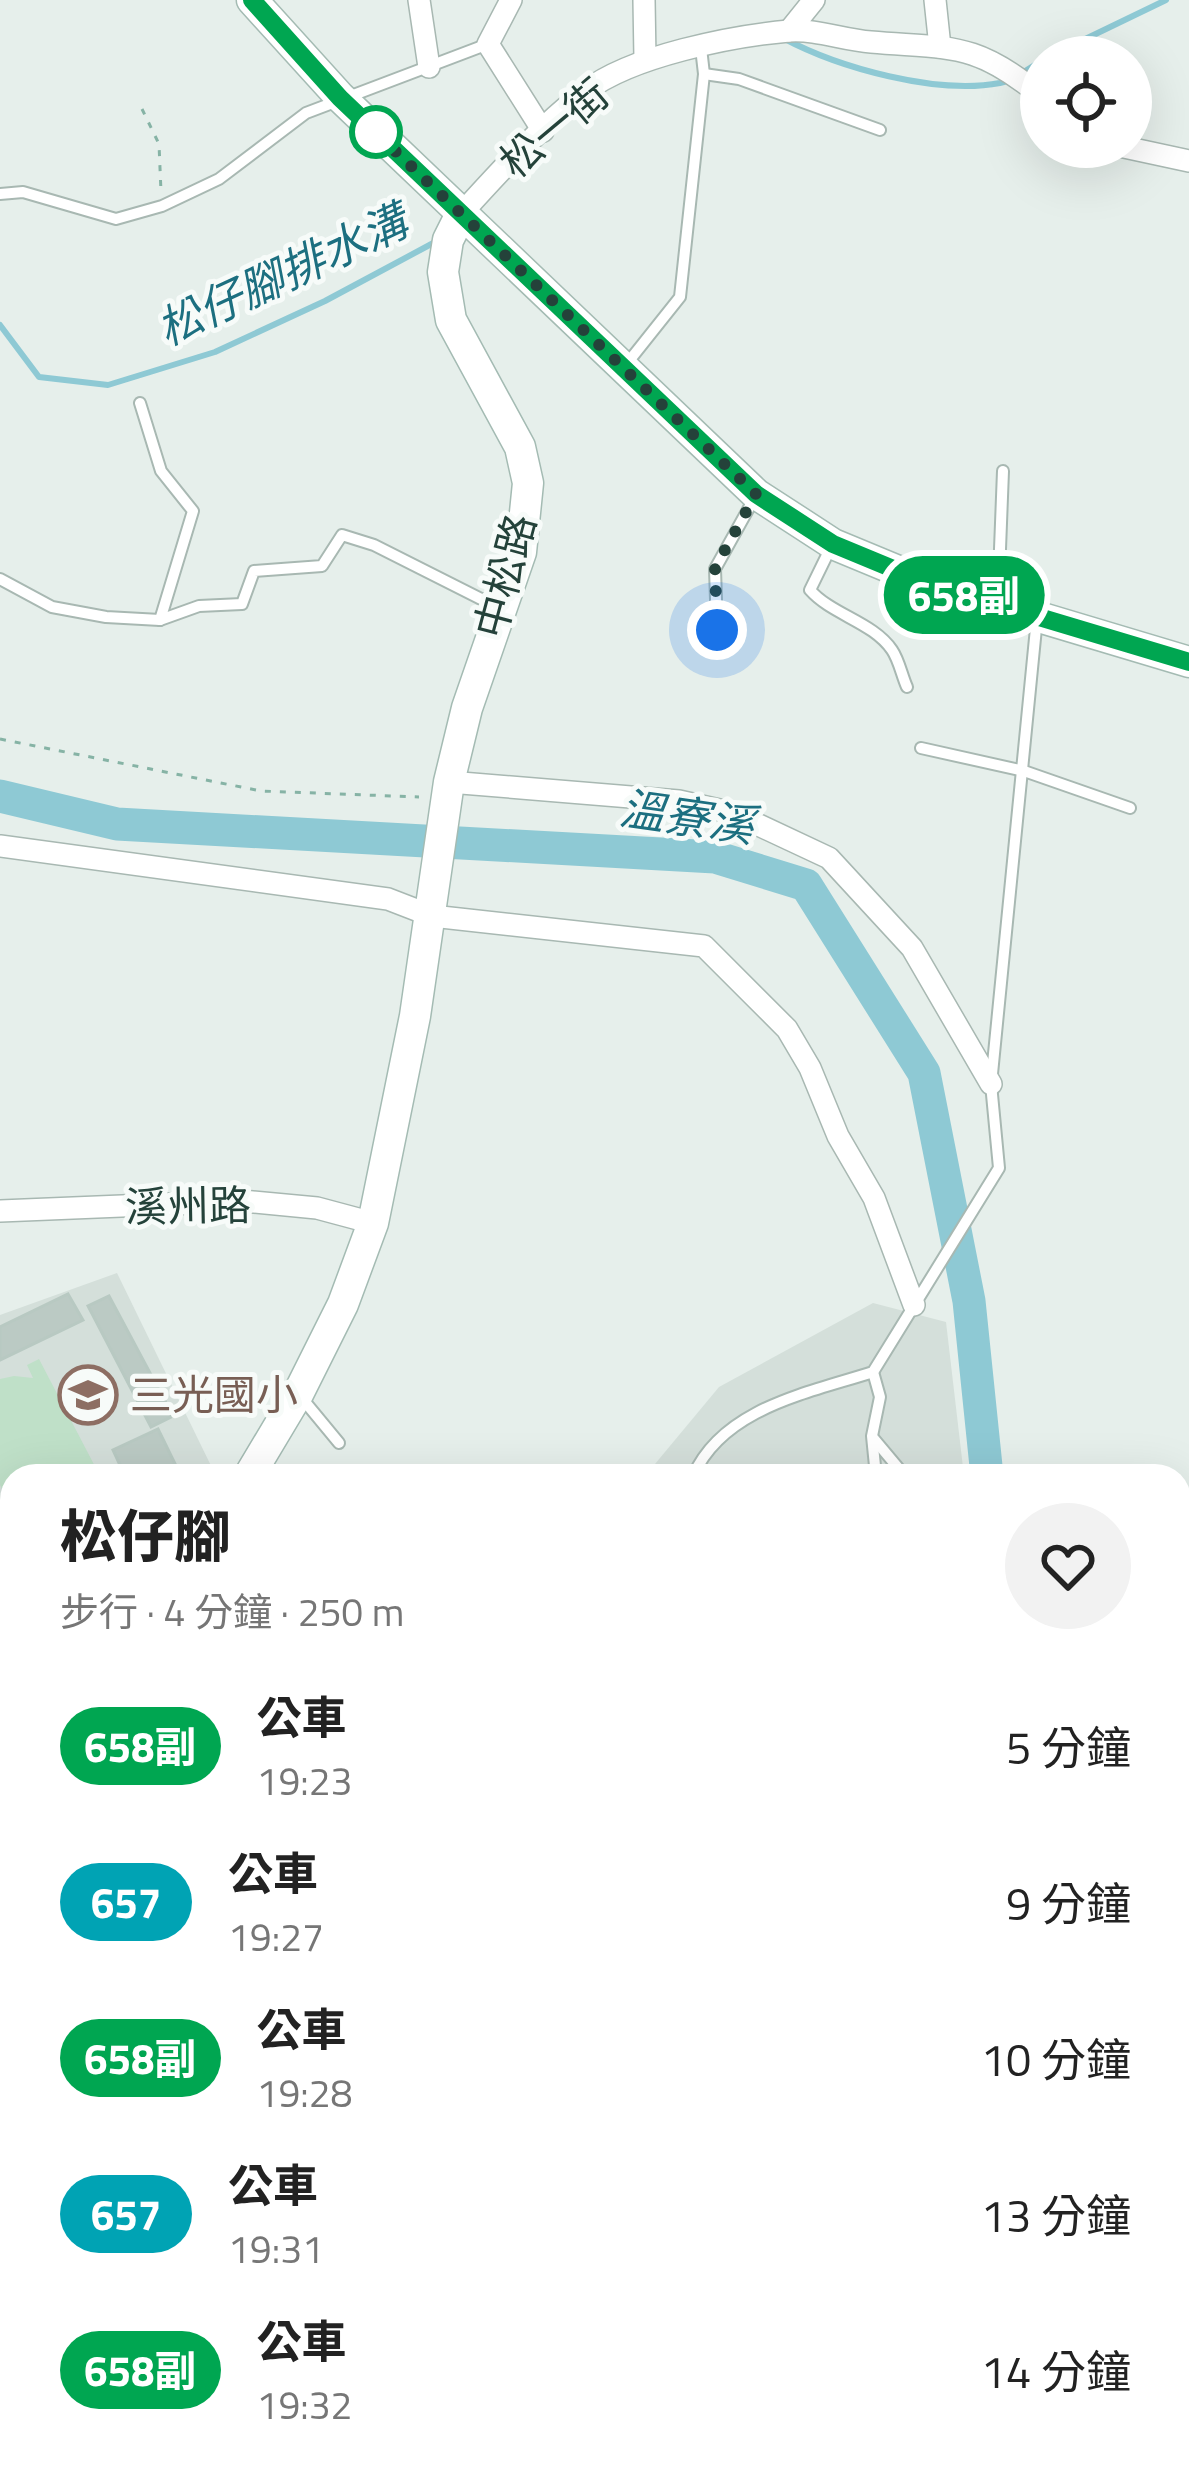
<!DOCTYPE html>
<html lang="zh-TW">
<head>
<meta charset="utf-8">
<style>
  :root { --surface:#fff; --page:#f2f2f2; --text:#222; --muted:#767676 }
  body { margin:0; font-family:"Titillium Web","Noto Sans TC",sans-serif; background:var(--page); color:var(--text); height:100vh; display:flex; flex-direction:column; font-size:45px; white-space:nowrap }
  * { box-sizing:border-box; margin:0 }
  p { font-size:39px; color:var(--muted) }
  .icon { flex:none; width:66px; height:66px; fill:none; stroke:currentColor; stroke-width:2; stroke-linecap:round; stroke-linejoin:round }
  .map { position:relative; flex:1; overflow:hidden }
  .side { position:absolute; left:0px; top:1464px; width:1191px; height:1008px; display:flex; flex-direction:column; background:var(--surface); border-radius:36px 36px 0 0; box-shadow:0 12px 48px #0002 }
  .side>* { flex:none }
  .badge { padding:0 24px; border-radius:39px; font-size:42px; line-height:78px }
  .tools { position:absolute; left:1020px; top:36px; display:grid; gap:24px }
  .tools a { display:grid; place-items:center; width:132px; height:132px; border-radius:50%; background:var(--surface); box-shadow:0 12px 48px #0002; font-size:60px }
  .you { position:absolute; width:60px; height:60px; margin:-30px; border:9px solid #fff; border-radius:50%; background:#1a73e8; box-shadow:0 0 0 18px #1a73e833 }
  .map>.badge { position:absolute; translate:-50% -50%; box-shadow:0 0 0 6px #fff }
  .round { display:grid; place-items:center; flex:none; width:126px; height:126px; border-radius:63px; background:var(--page) }
  .overview { display:flex; align-items:center; justify-content:space-between; height:204px; padding:0 60px }
  h1 { font-size:57px; font-weight:800; line-height:90px }
  ul { padding:0; list-style:none }
  li { display:flex; align-items:center; gap:36px; height:156px; padding:0 60px }
  li div { flex:1 }
  li b { display:block; font-size:45px }
  li em { font-style:normal }
  li .badge { min-width:132px; font-weight:700; text-align:center }
  .map>svg:first-child { display:block }
  .built { fill:#d4dfda }
  .green { fill:#bfe0c8 }
  .lines { fill:none; stroke-linecap:round; stroke-linejoin:round }
  .stream { stroke:#8ec9d4; stroke-width:6 }
  .river { stroke:#8ec9d4; stroke-width:33 }
  .building { fill:#bbcac4; stroke:#b8c9c2; stroke-width:3 }
  .lane-casing { stroke:#a8b8b2; stroke-width:14 }
  .street-casing { stroke:#a8b8b2; stroke-width:24 }
  .secondary-casing { stroke:#a4bbb3; stroke-width:33 }
  .path { stroke:#86b3a5; stroke-width:3; stroke-dasharray:6 9; stroke-linecap:butt }
  .lane { stroke:#fff; stroke-width:10 }
  .street { stroke:#fff; stroke-width:21 }
  .secondary { stroke:#fff; stroke-width:30 }
  .line-casing { stroke:#fff; stroke-width:27 }
  .line { stroke:#00a651; stroke-width:18 }
  .walk { stroke:#24423a; stroke-width:12; stroke-dasharray:0 21.6 }
  .stop-dot { fill:#fff; stroke:#00a651; stroke-width:6 }
  .labels { text-anchor:middle; stroke-width:10; stroke-linejoin:round; paint-order:stroke }
  .street-label { font-size:42px; fill:#24423a; stroke:#f7fbf9 }
  .education-label { font-size:42px; fill:#785e54; stroke:#f7fbf9; text-anchor:start }
  .water-label { font-size:45px; font-style:italic; fill:#1c6f80; stroke:#f7fbf9 }
</style>
</head>
<body>
<div class="map">
<svg width="1189" height="2472" viewBox="0 0 1189 2472">
  <rect width="100%" height="100%" fill="#e6efeb"/>
  <g class="built">
    <polygon points="117,1273 216,1476 12,1476 12,1559 0,1559 0,1315"/>
    <polygon points="873,1303 946,1322 964,1476 645,1476 719,1387"/>
    <polygon points="1179,1955 1189,1976 1189,2186 1179,2184"/>
  </g>
  <g class="green">
    <polygon points="39,1359 100,1476 12,1476 12,1508 0,1485 0,1379 14,1376 33,1378 27,1365"/>
    <polygon points="836,2460 947,2460 949,2472 841,2472 845,2470"/>
  </g>
  <g class="lines">
    <g class="stream">
      <path d="M 783,38 C 839,68 937,95 1000,83 C 1014,80 1028,69 1041,61"/>
      <polyline points="1048,57 1166,0"/>
      <polyline points="0,325 39,377 108,385 215,352 325,301 437,241"/>
      <polyline points="0,2329 12,2337"/>
      <polyline points="124,2460 126,2472"/>
    </g>
    <g class="river">
      <polyline points="0,796 117,824 715,857 806,885 924,1073 969,1301 987,1476"/>
      <polyline points="1179,1793 1189,1797"/>
    </g>
  </g>
  <g class="building">
    <polygon points="68,1294 83,1320 0,1360 0,1327"/>
    <polygon points="109,1296 173,1416 151,1427 88,1306"/>
    <polygon points="158,1429 181,1476 125,1476 113,1450"/>
  </g>
  <g class="lines">
    <g class="lane-casing">
      <g id="lane">
        <polyline points="704,74 739,79 880,130"/>
        <polyline points="0,194 23,192 116,219 162,206 219,179 306,113 488,44"/>
        <polyline points="625,366 680,297 704,74 701,48"/>
        <polyline points="140,403 161,471 193,511 160,620"/>
        <path d="M 831,547 L 810,590 C 832,615 873,622 892,650 C 899,660 902,676 907,687"/>
        <polyline points="0,579 52,607 106,617 160,620 199,606 242,604 254,571 322,566 342,535 374,545 497,607"/>
        <polyline points="998,601 1003,471"/>
        <polyline points="717,630 715,569 755,497"/>
        <polyline points="921,748 1024,771 1130,808"/>
        <polyline points="873,1372 880,1397 872,1436 876,1476"/>
        <polyline points="301,1397 339,1443"/>
        <polyline points="874,1439 905,1476"/>
        <path d="M 693,1476 C 723,1408 808,1393 873,1372 L 999,1168 L 991,1084 L 1037,618"/>
        <polyline points="0,1991 12,1996"/>
        <polyline points="0,2173 12,2177"/>
        <polyline points="0,2268 12,2272"/>
        <polyline points="814,2460 813,2466 819,2472"/>
      </g>
    </g>
    <g class="street-casing">
      <g id="street">
        <polyline points="419,0 429,67"/>
        <polyline points="511,0 488,44 543,131"/>
        <polyline points="644,0 645,59"/>
        <polyline points="935,0 940,47"/>
        <polyline points="789,31 814,0"/>
        <polyline points="1124,147 1189,161"/>
        <path d="M 461,214 C 500,171 541,126 586,91 C 631,56 732,36 789,31 C 817,29 843,40 871,42 C 951,49 975,41 1041,96"/>
        <polyline points="449,782 679,801 733,813 829,858 912,948 991,1084"/>
        <polyline points="0,846 388,899 432,916 704,946 787,1029 810,1068 838,1136 874,1198 914,1305"/>
        <polyline points="0,1211 243,1201 317,1208 373,1223"/>
        <polyline points="0,1565 12,1565"/>
      </g>
    </g>
    <g class="secondary-casing">
      <g id="secondary">
        <polyline points="252,0 340,97 756,494 833,544 932,585 1189,662"/>
        <polyline points="249,1476 298,1394 343,1304 373,1223 415,1016 449,782 467,708 521,552 528,483 520,447 451,320 443,272 448,240 461,214"/>
        <polyline points="0,1790 12,1774"/>
      </g>
    </g>
    <g class="path">
      <polyline points="142,109 159,144 161,192"/>
      <polyline points="0,739 261,791 419,797"/>
    </g>
    <use href="#lane" class="lane"/>
    <use href="#street" class="street"/>
    <use href="#secondary" class="secondary"/>
  </g>
  <g class="lines">
    <g class="line-casing">
      <polyline id="line" points="252,0 340,98 756,494 833,544 932,585 1189,662"/>
    </g>
    <use href="#line" class="line"/>
    <polyline class="walk" points="376,132 370,127 756,494 715,568 717,630"/>
  </g>
  <defs>
    <g id="school-ring" transform="scale(3)"><circle r="9.5" fill="#f7fbf9" stroke="#8d6e63" stroke-width="1.5"/><path d="M0-5L7-2L0 1L-7-2ZM-4 1L0 2.5L4 1V4Q0 6-4 4Z" fill="#8d6e63"/></g>
  </defs>
  <g fill-rule="evenodd">
    <use href="#school-ring" x="88" y="1395"/>
  </g>
  <circle class="stop-dot" cx="376" cy="132" r="24"/>
  <g class="labels">
    <g class="street-label">
      <text transform="translate(554 128) rotate(-40)" y="15">松一街</text>
      <text transform="translate(505 576) rotate(-75)" y="15">中松路</text>
      <text transform="translate(188 1206) rotate(-1)" y="15">溪州路</text>
    </g>
    <g class="education-label">
      <text x="130" y="1410">三光國小</text>
    </g>
    <g class="water-label">
      <text transform="translate(282 275) rotate(-25)" y="16">松仔腳排水溝</text>
      <text transform="translate(687 817) rotate(8)" y="16">溫寮溪</text>
    </g>
  </g>
</svg>
<div class="tools">
<a><svg class="icon" aria-label="locate" viewBox="0 0 24 24"><circle cx="12" cy="12" r="6"/><path d="M12 2v4M12 18v4M2 12h4M18 12h4"/></svg></a>
</div>
<div class="you" style="left:717px;top:630px"></div>
<b class="badge" style="left:964px;top:595px;background:#00a651;color:#fff">658副</b>
<section class="side">
<div class="overview"><div><h1>松仔腳</h1><p>步行 · 4 分鐘 · 250 m</p></div><a class="round"><svg class="icon" aria-label="heart" viewBox="0 0 24 24"><path d="M12 20l-8-8c-3-5 5-10 8-4 3-6 11-1 8 4z"/></svg></a></div>
<ul>
<li><span class="badge" style="background:#00a651;color:#fff">658副</span><div><b>公車</b><p>19:23</p></div><em>5 分鐘</em></li>
<li><span class="badge" style="background:#00a3b4;color:#fff">657</span><div><b>公車</b><p>19:27</p></div><em>9 分鐘</em></li>
<li><span class="badge" style="background:#00a651;color:#fff">658副</span><div><b>公車</b><p>19:28</p></div><em>10 分鐘</em></li>
<li><span class="badge" style="background:#00a3b4;color:#fff">657</span><div><b>公車</b><p>19:31</p></div><em>13 分鐘</em></li>
<li><span class="badge" style="background:#00a651;color:#fff">658副</span><div><b>公車</b><p>19:32</p></div><em>14 分鐘</em></li>
</ul>
</section>
</div>
</body>
</html>
